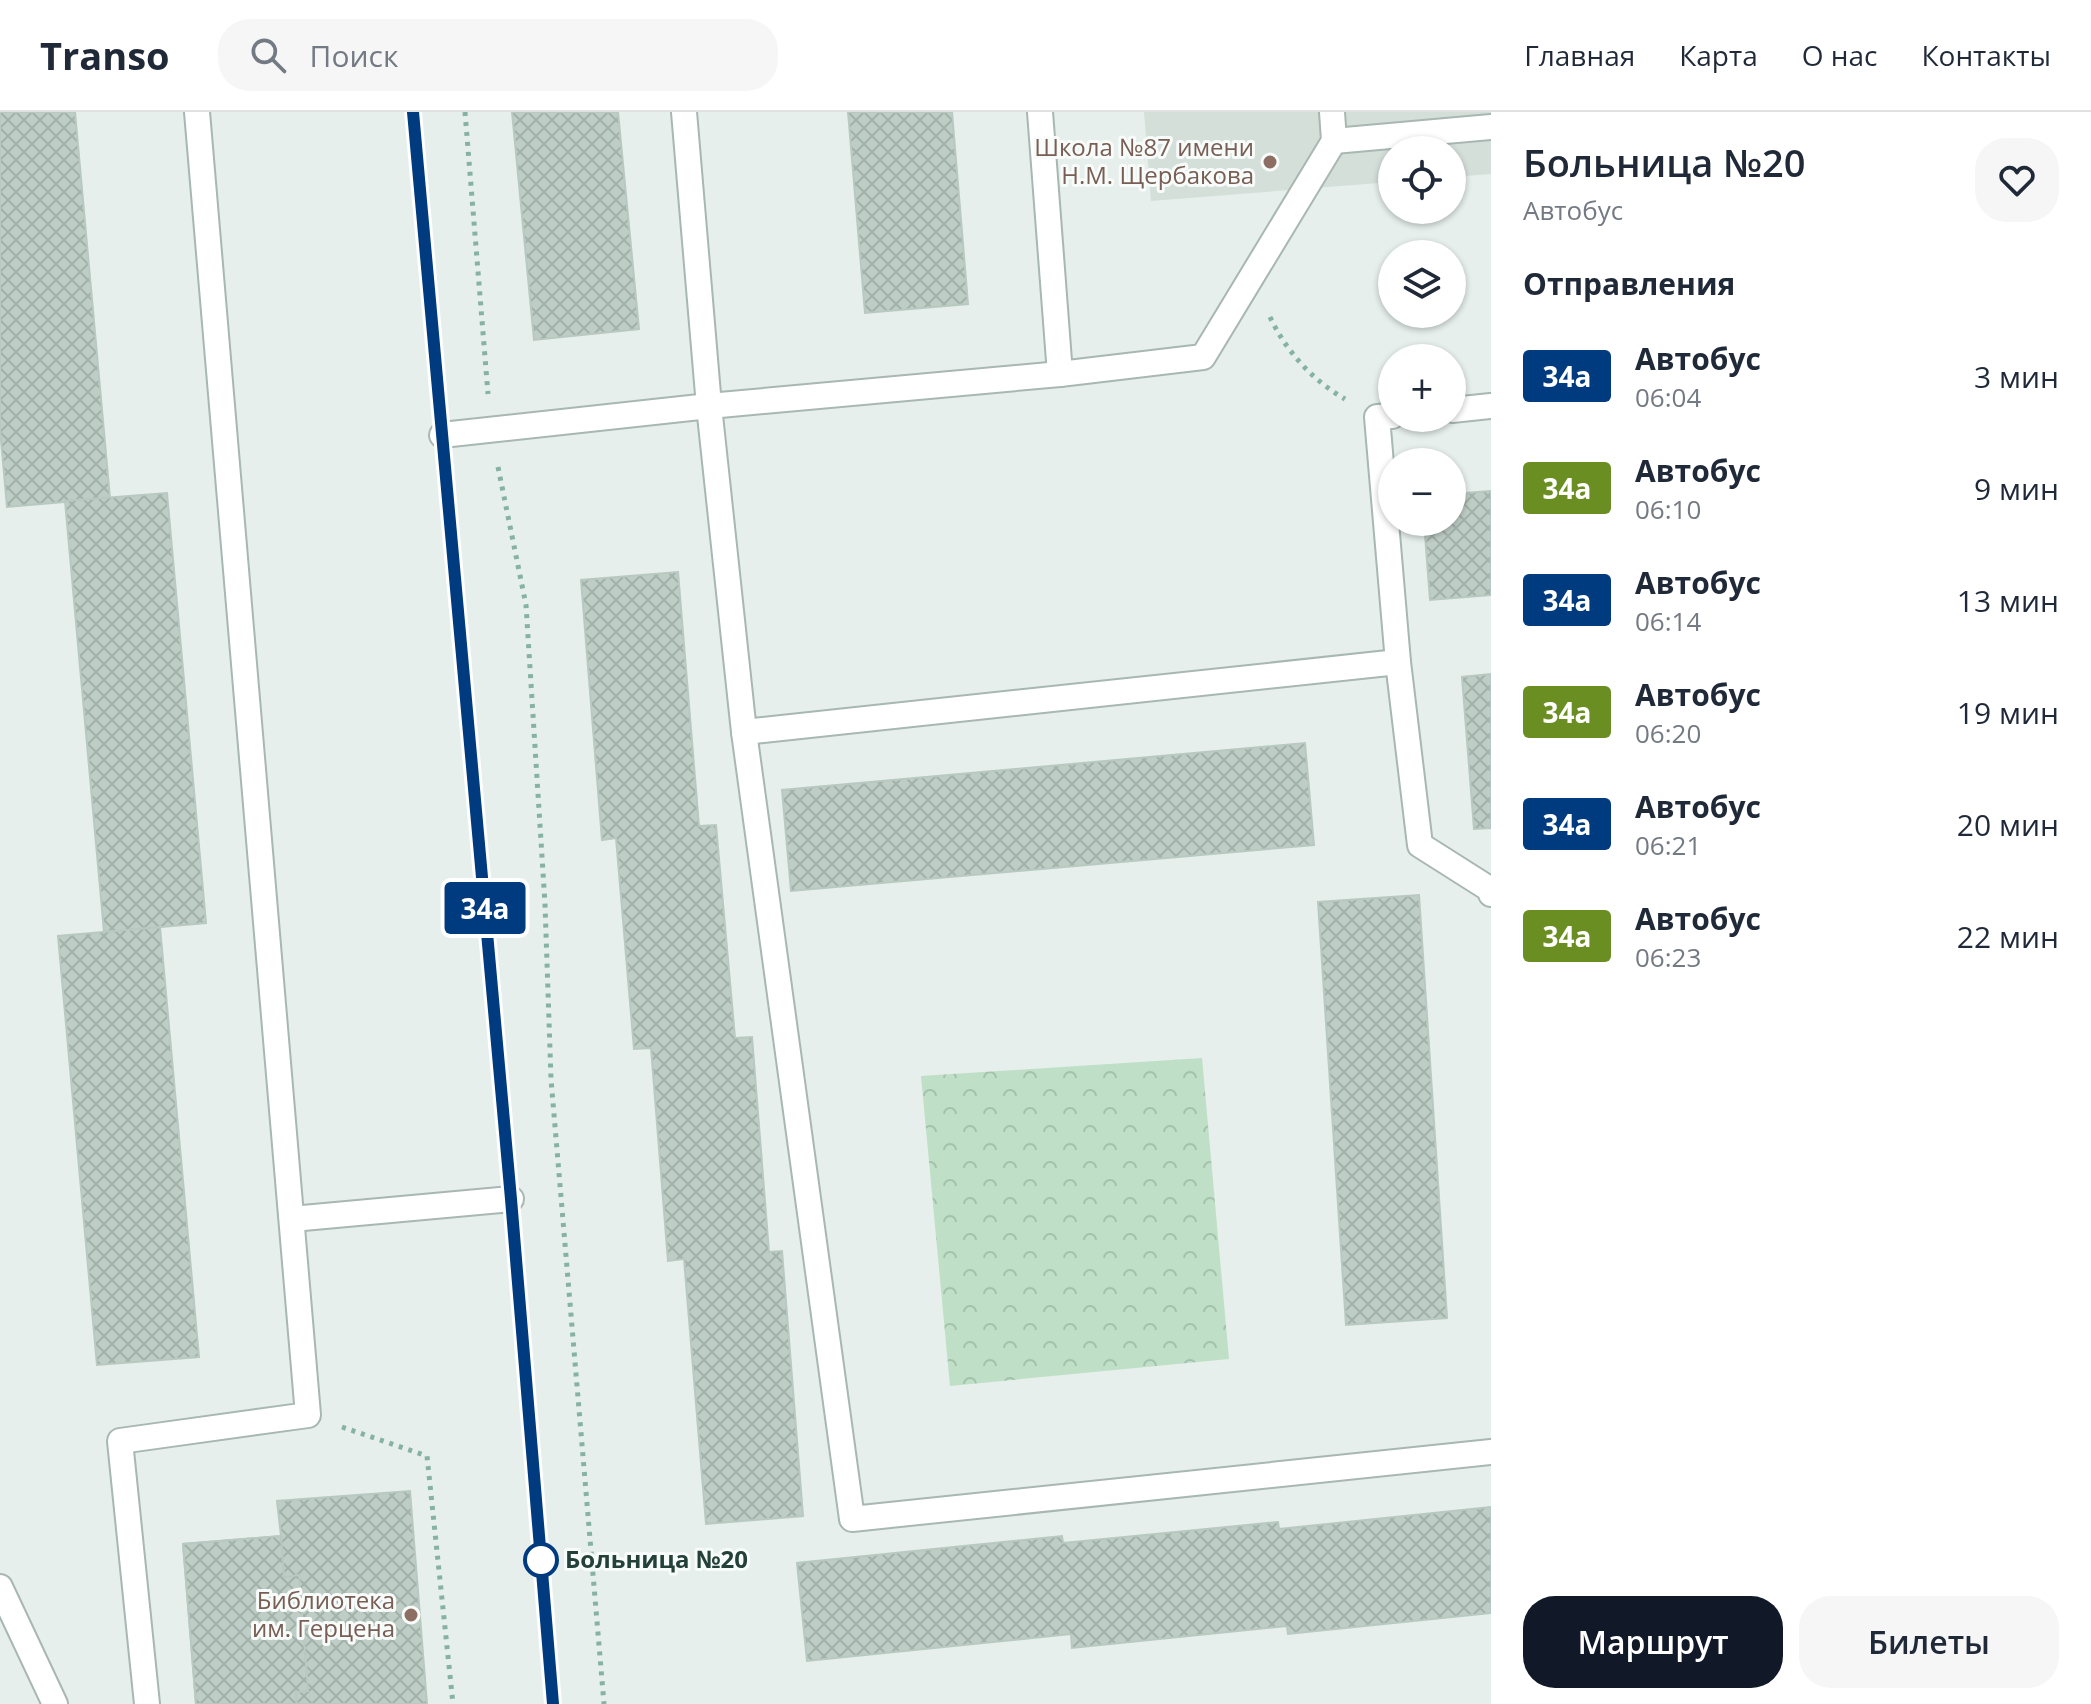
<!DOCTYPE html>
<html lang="ru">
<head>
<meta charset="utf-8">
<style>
  :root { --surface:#fff; --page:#f6f6f7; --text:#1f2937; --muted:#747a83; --line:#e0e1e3; --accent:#111827 }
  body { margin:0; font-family:"Open Sans",sans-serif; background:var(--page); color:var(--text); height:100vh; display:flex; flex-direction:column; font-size:30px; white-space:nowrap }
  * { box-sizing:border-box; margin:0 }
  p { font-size:26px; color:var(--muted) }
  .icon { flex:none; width:44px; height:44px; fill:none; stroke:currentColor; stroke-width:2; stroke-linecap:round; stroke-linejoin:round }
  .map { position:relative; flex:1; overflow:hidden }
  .sheet { display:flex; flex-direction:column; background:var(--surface); width:600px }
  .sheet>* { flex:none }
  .badge { padding:0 16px; border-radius:6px; font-size:28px; line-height:52px }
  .tools { position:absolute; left:1378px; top:24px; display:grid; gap:16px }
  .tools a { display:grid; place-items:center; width:88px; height:88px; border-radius:50%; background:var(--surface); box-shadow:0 2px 6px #0004; font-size:40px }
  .map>.badge { position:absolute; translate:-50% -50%; box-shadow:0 0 0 4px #fff }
  h2 { padding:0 32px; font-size:30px; line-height:72px }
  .round { display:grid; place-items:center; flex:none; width:84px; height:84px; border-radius:32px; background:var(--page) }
  .summary { display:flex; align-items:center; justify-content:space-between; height:136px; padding:0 32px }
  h1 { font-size:38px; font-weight:600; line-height:60px }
  .button { display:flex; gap:16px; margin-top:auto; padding:16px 32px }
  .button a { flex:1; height:92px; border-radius:32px; background:var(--accent); color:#fff; font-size:32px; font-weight:600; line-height:92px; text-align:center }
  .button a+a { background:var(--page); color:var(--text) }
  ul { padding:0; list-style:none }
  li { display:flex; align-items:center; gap:24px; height:112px; padding:0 32px }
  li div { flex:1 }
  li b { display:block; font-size:30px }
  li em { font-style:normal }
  li .badge { min-width:88px; font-weight:700; text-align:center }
  header { display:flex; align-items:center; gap:48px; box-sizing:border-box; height:112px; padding:0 40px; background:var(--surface); border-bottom:2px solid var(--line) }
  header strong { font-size:38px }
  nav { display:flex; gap:44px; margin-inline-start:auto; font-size:28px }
  .search { width:560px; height:72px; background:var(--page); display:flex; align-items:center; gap:20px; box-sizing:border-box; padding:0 28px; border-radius:32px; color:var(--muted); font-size:30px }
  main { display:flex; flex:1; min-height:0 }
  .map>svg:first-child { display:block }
  .built { fill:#d4dfda }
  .park { fill:url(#park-crowns) }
  .building { fill:url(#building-cross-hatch); stroke:#b8c9c1; stroke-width:2 }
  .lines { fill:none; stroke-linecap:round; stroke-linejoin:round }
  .minor-casing { stroke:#a8b7b2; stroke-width:28 }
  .path { stroke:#86b2a4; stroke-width:5; stroke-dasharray:4 6; stroke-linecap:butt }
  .minor { stroke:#fff; stroke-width:24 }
  .line-casing { stroke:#fff; stroke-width:18 }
  .line { stroke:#003b80; stroke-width:12 }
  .education-dot { fill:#8d6e63; stroke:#f7fbf9; stroke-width:3 }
  .stop-dot { fill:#fff; stroke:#003b80; stroke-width:4 }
  .labels { text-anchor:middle; stroke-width:6; stroke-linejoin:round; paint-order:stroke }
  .education-label { font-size:24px; fill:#785e54; stroke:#f7fbf9; text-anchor:end }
  .stop-label { font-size:24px; font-weight:bold; fill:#244139; stroke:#f7fbf9; text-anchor:start }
</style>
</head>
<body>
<header>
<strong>Transo</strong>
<div class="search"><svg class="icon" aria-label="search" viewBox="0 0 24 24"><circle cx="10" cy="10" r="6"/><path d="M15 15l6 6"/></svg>Поиск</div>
<nav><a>Главная</a><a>Карта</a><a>О нас</a><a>Контакты</a></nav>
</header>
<main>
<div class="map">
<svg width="1491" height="1592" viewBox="0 0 1491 1592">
  <defs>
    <pattern id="park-crowns" width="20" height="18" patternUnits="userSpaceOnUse" patternTransform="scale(2)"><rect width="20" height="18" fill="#bfe0c7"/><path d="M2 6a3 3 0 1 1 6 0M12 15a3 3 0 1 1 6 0" fill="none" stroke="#a4c1ac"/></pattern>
    <pattern id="building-cross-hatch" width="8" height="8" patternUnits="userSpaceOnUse" patternTransform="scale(2)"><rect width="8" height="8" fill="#becdc6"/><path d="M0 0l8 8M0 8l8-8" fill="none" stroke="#a3b1ab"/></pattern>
  </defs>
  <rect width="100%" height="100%" fill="#e6efeb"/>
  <polygon class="built" points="1144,0 1491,0 1491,62 1452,65 1452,38 1392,38 1392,70 1151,89"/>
  <polygon class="park" points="1202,946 1229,1247 950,1274 921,964"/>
  <g class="building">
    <polygon points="0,0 75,0 110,386 7,395 0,317"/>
    <polygon points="512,0 618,0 639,217 534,228"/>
    <polygon points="848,0 952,0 968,192 865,201"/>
    <polygon points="1491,379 1491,483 1430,488 1424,410 1452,410 1452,382"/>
    <polygon points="167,381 206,811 104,820 65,389"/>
    <polygon points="678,460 699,714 716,713 735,926 752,925 769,1140 782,1139 803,1404 706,1412 684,1147 668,1149 651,936 634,937 616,726 602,728 581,468"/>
    <polygon points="1491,562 1491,716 1474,717 1462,565"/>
    <polygon points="1305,631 1314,733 791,779 782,678"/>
    <polygon points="1419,783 1447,1206 1346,1213 1318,790"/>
    <polygon points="160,815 199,1245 97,1253 58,824"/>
    <polygon points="410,1379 427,1592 196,1592 183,1432 281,1424 277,1389"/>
    <polygon points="1491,1395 1491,1501 1288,1522 1287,1514 1072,1536 1071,1522 807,1549 797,1451 1062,1424 1063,1431 1278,1410 1279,1417"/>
    <polygon points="281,1424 284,1465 299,1463 308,1579 296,1580 297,1592 196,1592 183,1432"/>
  </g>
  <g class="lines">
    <g class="minor-casing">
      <g id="minor">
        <polyline points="684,0 709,294 744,620 1398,550"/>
        <polyline points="1040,0 1060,262"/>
        <polyline points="1334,29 1491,15"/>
        <polyline points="1452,298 1491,294"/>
        <polyline points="1392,304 1377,305 1398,550 1420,733 1491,778 1491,782"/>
        <polyline points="442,323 709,294 1060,262 1203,245 1334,29 1332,0"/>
        <polyline points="744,620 852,1407 1491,1340"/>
        <polyline points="292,1107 511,1087"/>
        <polyline points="0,1475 55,1592"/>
        <polyline points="147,1592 120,1329 308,1303 197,0"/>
      </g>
    </g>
    <g class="path">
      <polyline points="465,0 488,282"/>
      <path d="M 1270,205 C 1286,239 1312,268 1345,287"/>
      <polyline points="498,355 526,493 545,792 551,967 604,1592"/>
      <polyline points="342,1315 427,1344 453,1592"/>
    </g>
    <use href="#minor" class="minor"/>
  </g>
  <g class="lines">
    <g class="line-casing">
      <polyline id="line" points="413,0 511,1087 553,1592"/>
    </g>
    <use href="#line" class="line"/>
  </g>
  <g class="education-dot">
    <circle cx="1270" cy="50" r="8"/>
    <circle cx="411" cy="1503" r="8"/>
  </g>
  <circle class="stop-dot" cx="541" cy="1448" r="16"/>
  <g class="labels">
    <g class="education-label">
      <text x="1254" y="44">Школа №87 имени<tspan x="1254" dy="28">Н.М. Щербакова</tspan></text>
      <text x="395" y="1497">Библиотека<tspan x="395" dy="28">им. Герцена</tspan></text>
    </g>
    <g class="stop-label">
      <text x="565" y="1456">Больница №20</text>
    </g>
  </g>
</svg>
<div class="tools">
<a><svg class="icon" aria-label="locate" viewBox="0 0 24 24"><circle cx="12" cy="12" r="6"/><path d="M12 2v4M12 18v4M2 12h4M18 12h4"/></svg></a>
<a><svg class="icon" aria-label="layers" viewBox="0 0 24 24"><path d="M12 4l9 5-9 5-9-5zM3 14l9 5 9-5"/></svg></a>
<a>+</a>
<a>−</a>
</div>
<b class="badge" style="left:485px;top:796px;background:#003b80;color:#fff">34а</b>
</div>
<section class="sheet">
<div class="summary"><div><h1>Больница №20</h1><p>Автобус</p></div><a class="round"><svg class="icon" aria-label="heart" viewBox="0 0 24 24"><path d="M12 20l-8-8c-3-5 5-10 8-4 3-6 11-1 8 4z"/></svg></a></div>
<h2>Отправления</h2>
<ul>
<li><span class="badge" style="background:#003b80;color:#fff">34а</span><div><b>Автобус</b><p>06:04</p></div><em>3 мин</em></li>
<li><span class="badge" style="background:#6b8e23;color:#fff">34a</span><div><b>Автобус</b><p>06:10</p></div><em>9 мин</em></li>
<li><span class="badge" style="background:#003b80;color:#fff">34а</span><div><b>Автобус</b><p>06:14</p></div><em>13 мин</em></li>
<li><span class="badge" style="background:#6b8e23;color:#fff">34a</span><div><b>Автобус</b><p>06:20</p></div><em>19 мин</em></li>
<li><span class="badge" style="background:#003b80;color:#fff">34а</span><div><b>Автобус</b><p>06:21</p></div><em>20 мин</em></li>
<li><span class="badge" style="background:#6b8e23;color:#fff">34a</span><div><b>Автобус</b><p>06:23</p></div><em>22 мин</em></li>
</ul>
<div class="button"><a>Маршрут</a><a>Билеты</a></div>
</section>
</main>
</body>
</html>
